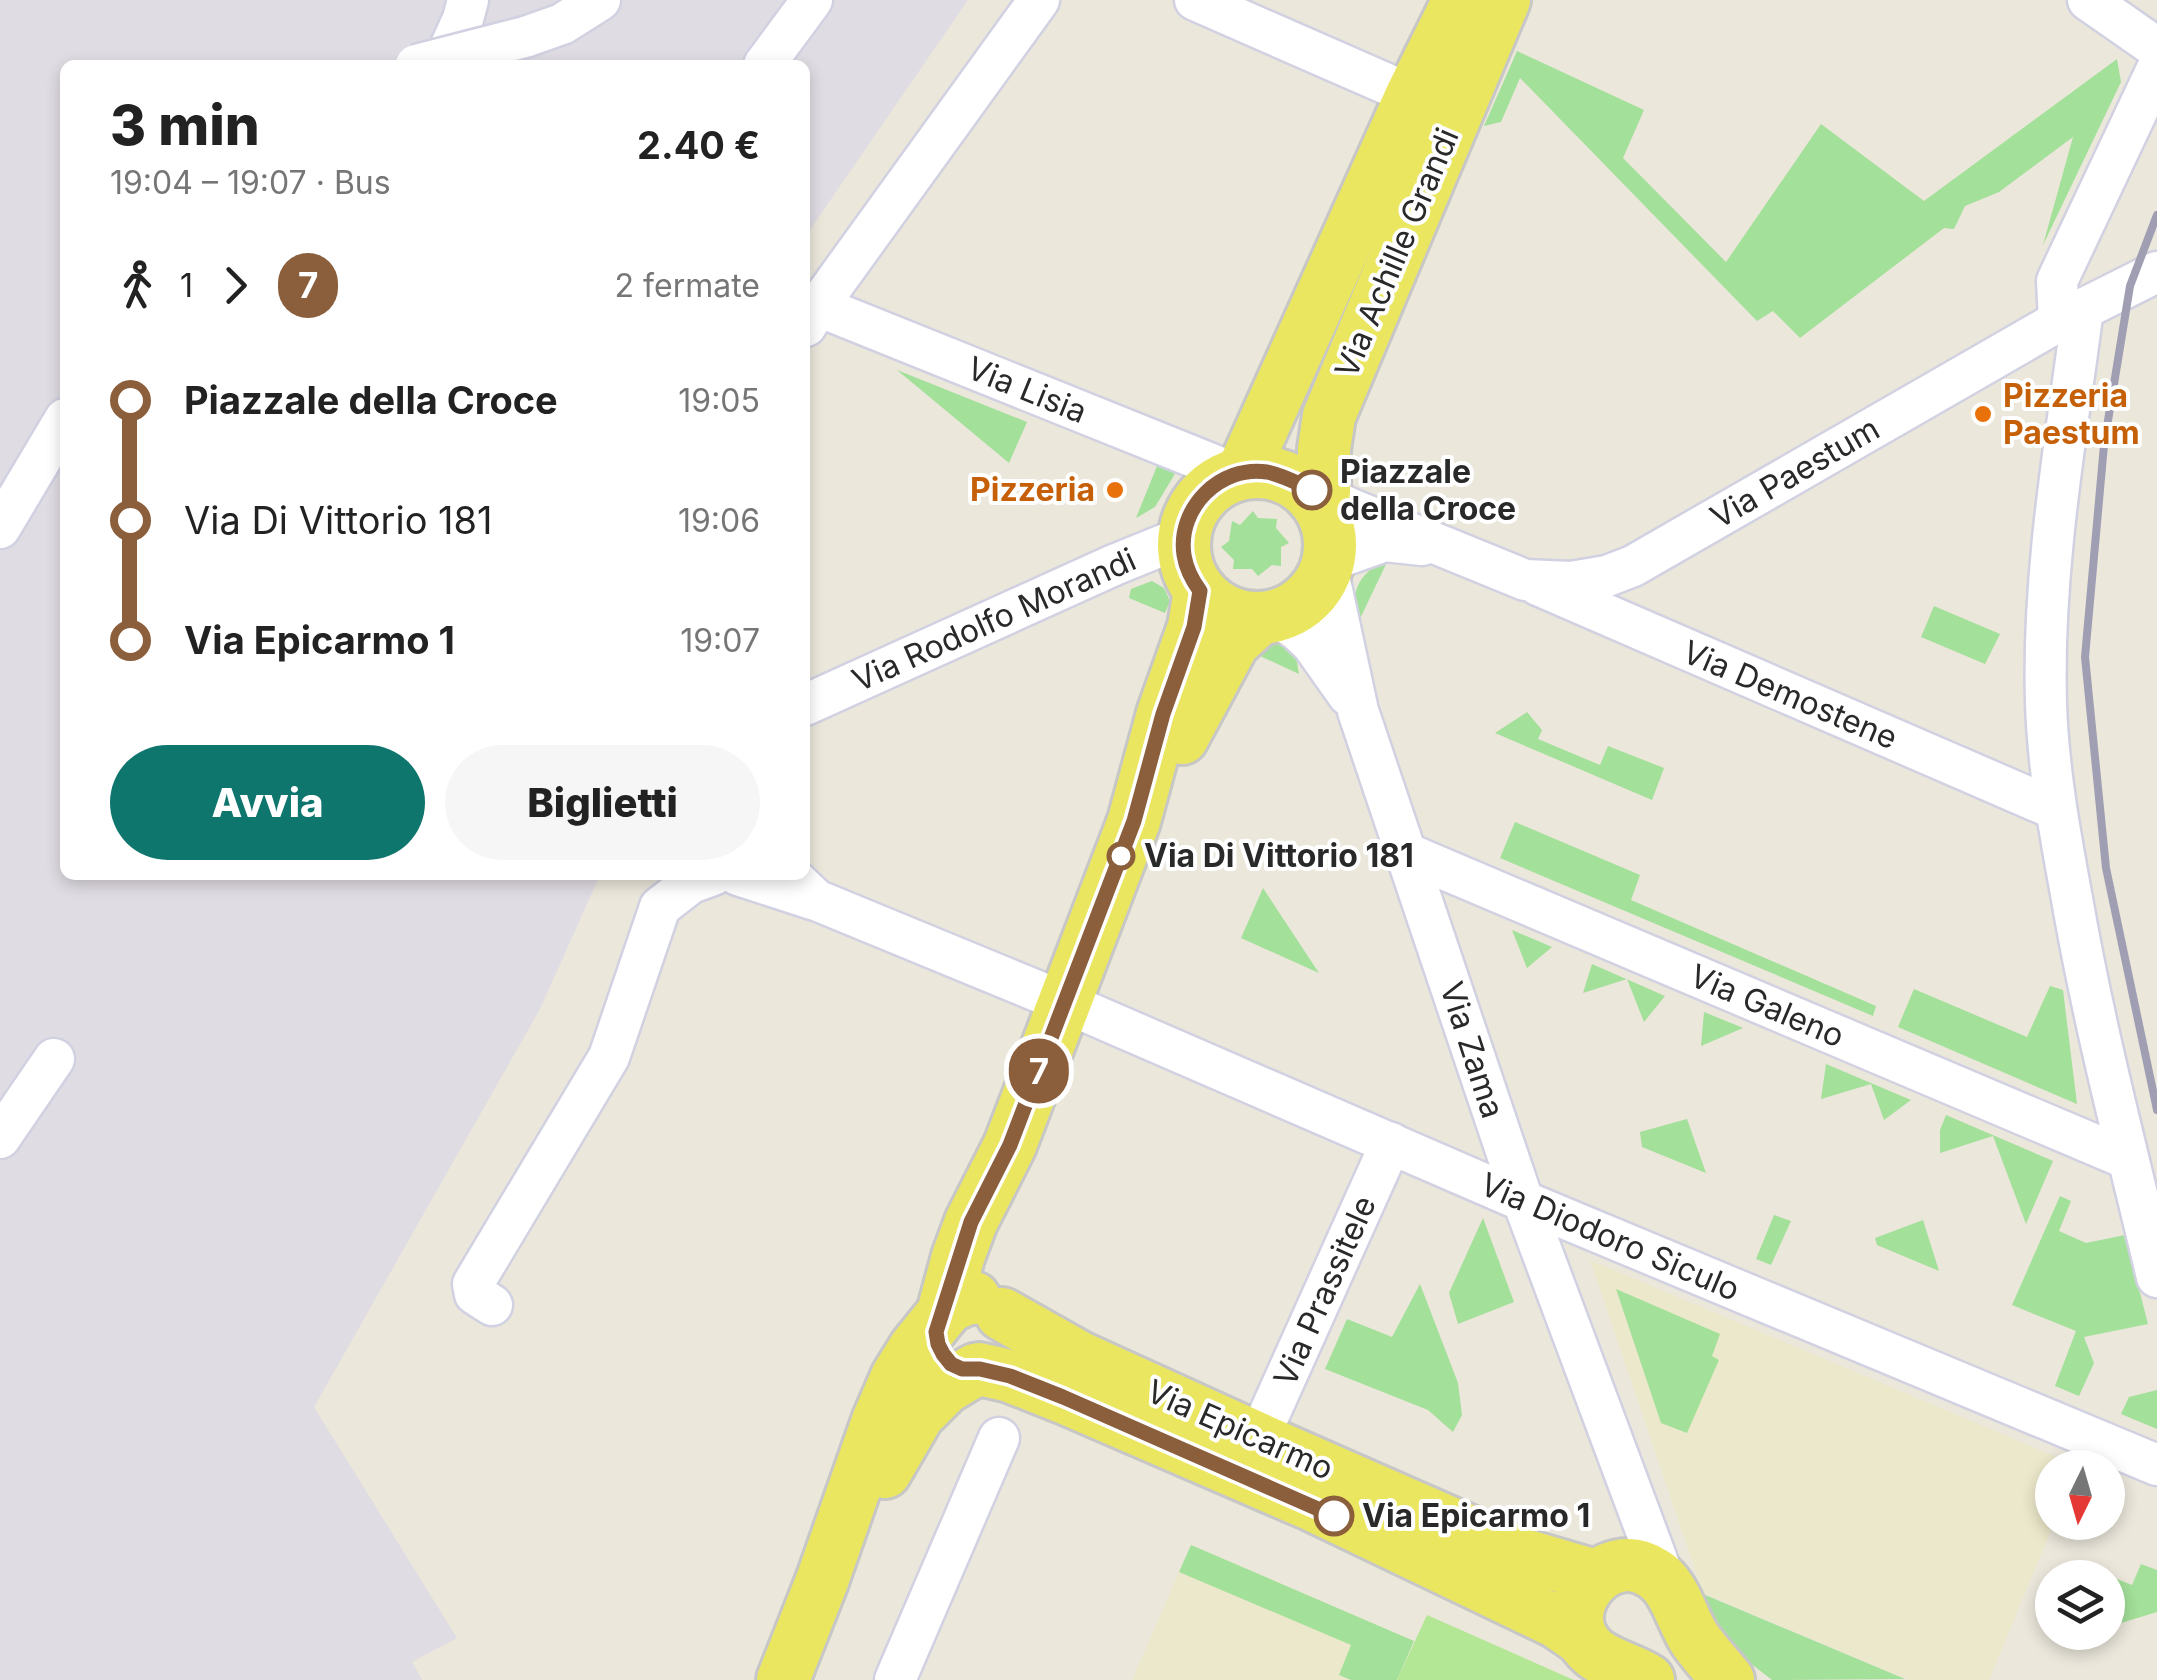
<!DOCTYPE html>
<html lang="it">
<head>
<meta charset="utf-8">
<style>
  :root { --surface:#fff; --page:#f6f6f6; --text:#222; --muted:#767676; --accent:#0f766e }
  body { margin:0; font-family:Inter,sans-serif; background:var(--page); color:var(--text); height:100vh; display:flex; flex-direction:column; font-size:38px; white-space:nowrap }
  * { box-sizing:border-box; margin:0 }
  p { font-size:32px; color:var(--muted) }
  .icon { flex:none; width:55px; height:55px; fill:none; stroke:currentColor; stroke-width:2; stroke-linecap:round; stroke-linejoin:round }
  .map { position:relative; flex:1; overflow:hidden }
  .details { position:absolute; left:60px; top:60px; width:750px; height:820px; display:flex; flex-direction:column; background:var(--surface); border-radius:15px; box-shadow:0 5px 15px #0003 }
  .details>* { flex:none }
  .badge { padding:0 20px; border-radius:32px; font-size:35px; line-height:65px }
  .needle { width:65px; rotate:185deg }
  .controls { position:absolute; left:2035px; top:1450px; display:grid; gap:20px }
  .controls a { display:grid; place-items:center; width:90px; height:90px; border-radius:50%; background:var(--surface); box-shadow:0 5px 15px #0003; font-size:50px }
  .map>.badge { position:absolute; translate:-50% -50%; box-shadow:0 0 0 5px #fff }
  .legs { display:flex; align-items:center; gap:15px; height:110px; padding:0 50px; font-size:32px }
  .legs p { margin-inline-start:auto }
  .head { display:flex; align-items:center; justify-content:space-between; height:170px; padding:0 50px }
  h1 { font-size:55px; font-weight:800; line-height:75px }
  .cta { display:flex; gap:20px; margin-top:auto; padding:20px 50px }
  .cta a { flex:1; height:115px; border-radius:60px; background:var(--accent); color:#fff; font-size:40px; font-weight:800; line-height:115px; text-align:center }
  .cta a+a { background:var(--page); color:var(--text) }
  ul { padding:0 50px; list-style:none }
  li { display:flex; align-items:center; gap:35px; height:120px; font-size:38px }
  li i { display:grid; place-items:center; width:15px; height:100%; margin:0 12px; background:currentColor }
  li i::after { content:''; width:25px; height:25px; margin:-12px; border:8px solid; border-radius:50%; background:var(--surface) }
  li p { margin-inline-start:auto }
  li:first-child i { background:linear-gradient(#0000 50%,currentColor 0) }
  li:last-child i { background:linear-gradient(currentColor 50%,#0000 0) }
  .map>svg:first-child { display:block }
  .industrial { fill:#e0dce3 }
  .education { fill:#ece8cb }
  .green { fill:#a3e099 }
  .pitch { fill:#b4e795 }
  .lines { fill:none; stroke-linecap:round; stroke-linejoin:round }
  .minor-casing { stroke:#d1d1e2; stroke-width:45 }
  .major-casing { stroke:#c7c7c7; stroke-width:58 }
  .minor { stroke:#fff; stroke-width:40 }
  .major { stroke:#ebe660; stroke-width:52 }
  .rail { stroke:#a09eb3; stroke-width:8 }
  .minor-bridge-casing { stroke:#d1d1e2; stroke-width:45; stroke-linecap:butt }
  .minor-bridge { stroke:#fff; stroke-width:40 }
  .line-1-casing { stroke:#fff; stroke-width:22 }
  .line-1 { stroke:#8b5e3c; stroke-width:15 }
  .food-dot { fill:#e8710a; stroke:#fff; stroke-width:4 }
  .stop-1-dot { fill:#fff; stroke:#8b5e3c; stroke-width:5 }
  .labels { text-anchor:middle; stroke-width:8; stroke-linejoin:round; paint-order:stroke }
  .street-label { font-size:32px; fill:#292929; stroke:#fff }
  .food-label { font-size:32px; font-weight:bold; fill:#c56008; stroke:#fff; text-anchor:start }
  .stop-label { font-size:32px; font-weight:bold; fill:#292929; stroke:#fff; text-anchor:start }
</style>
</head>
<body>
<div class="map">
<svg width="2157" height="1680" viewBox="0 0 2157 1680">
  <rect width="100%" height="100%" fill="#ebe7db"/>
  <polygon class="industrial" points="0,0 968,0 805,237 805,65 65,65 65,875 600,875 540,1009 314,1407 457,1638 412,1662 422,1680 0,1680"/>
  <g class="education">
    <polygon points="1590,1260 2078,1466 2052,1468 2054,1523 1989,1680 1909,1680 1703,1593"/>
    <polygon points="1191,1545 1414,1641 1397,1680 1132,1680"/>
  </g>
  <g class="green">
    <polygon points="1517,51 1644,110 1623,158 1726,262 1821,124 1924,201 2117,59 2121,82 2043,245 2073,137 1999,192 1965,206 1954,229 1944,228 1800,338 1773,311 1757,321 1520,78 1501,122 1484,126"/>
    <polygon points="897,370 1027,422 1009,463"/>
    <polygon points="1157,466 1176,472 1155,507 1136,518"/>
    <polygon points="1253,511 1258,518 1277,519 1276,528 1289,543 1281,547 1281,566 1272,565 1258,576 1252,569 1233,569 1234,560 1221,547 1229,541 1232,521 1240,525"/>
    <path d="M 1388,560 L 1356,627 C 1350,594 1356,573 1388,560 Z"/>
    <polygon points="1152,581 1164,588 1170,601 1165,613 1129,598 1131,589"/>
    <polygon points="1934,606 2000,634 1985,664 1921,637"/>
    <polygon points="1277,642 1295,650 1299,674 1260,656 1265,648"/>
    <polygon points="1527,712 1542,730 1538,739 1600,765 1608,746 1664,768 1652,800 1495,733"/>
    <polygon points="1515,822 1640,875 1631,900 1876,1006 1873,1016 1500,858"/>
    <polygon points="1263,888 1319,973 1241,938"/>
    <polygon points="1512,930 1552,947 1527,968"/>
    <polygon points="1592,964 1665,996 1644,1022 1627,979 1583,993"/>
    <polygon points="2050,986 2063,990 2077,1104 1898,1027 1914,989 2027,1037"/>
    <polygon points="1704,1012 1743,1028 1701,1046"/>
    <polygon points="1826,1064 1911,1100 1884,1120 1871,1084 1821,1099"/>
    <polygon points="1946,1115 2053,1161 2026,1224 1993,1136 1940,1153 1940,1130"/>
    <polygon points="1687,1119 1706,1173 1642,1147 1640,1132"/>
    <polygon points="2060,1196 2071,1201 2059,1231 2086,1243 2125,1235 2148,1324 2084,1337 2094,1363 2079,1396 2055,1386 2076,1331 2012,1305"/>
    <polygon points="1774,1215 1791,1221 1771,1265 1756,1259"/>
    <polygon points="1483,1218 1514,1302 1458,1324 1449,1293"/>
    <polygon points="1923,1220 1939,1271 1877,1245 1875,1238"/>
    <polygon points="1420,1284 1458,1383 1462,1415 1453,1432 1428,1410 1325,1369 1347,1319 1392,1337"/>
    <polygon points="1616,1289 1720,1334 1712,1356 1719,1360 1687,1433 1661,1423"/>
    <polygon points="2157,1390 2157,1429 2121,1414 2129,1397"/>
    <polygon points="1191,1545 1414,1641 1397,1680 1351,1680 1339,1675 1351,1645 1179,1572"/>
    <path d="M 2141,1564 L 2157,1570 L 2157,1612 L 2108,1627 C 2108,1606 2107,1599 2117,1579 L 2132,1585 Z"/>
    <polygon points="1703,1594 1905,1679 1772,1680 1736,1652 1710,1622"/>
  </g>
  <polygon class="pitch" points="1427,1615 1574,1680 1397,1680"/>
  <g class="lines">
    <g class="minor-casing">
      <g id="minor">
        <polyline points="1195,0 1412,95"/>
        <polyline points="2088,0 2157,48"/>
        <polyline points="525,37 562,24 600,0"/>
        <polyline points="442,65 463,19 468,0"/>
        <polyline points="764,65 812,0"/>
        <polyline points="818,306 1236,474"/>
        <path d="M 2083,309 C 2066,439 2042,571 2046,703 C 2048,769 2060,834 2072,899 C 2094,1026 2127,1151 2157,1277"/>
        <polyline points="2059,321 2057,281 2157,69"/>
        <polyline points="806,326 818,306 1039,0"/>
        <polyline points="1303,486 1351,509 1525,580 1571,582 1607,576 1633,566 2059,321 2157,272"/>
        <polyline points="0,528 65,419"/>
        <polyline points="1329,561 1385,541 1422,545"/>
        <polyline points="1327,567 1358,711 1523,1201 1666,1584"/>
        <polyline points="1538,585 2055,809"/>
        <polyline points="1274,616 1296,629 1312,644 1348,695"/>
        <polyline points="805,705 1114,565 1183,537"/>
        <polyline points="1406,853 2128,1159"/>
        <polyline points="738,875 812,899"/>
        <polyline points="790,875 816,900 1066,1003 1523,1201 2157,1465"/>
        <polyline points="0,1138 54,1059"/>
        <polyline points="492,1305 475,1294 473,1284 609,1057 660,907 691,883 713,875"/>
        <polyline points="1258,1439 1391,1143"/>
        <polyline points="895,1680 999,1438"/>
      </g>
    </g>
    <g class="major-casing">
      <g id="major">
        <circle cx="1257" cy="545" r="73"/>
        <polyline points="1242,473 1412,95 1459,0"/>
        <polyline points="1324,514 1324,449 1329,416 1504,0"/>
        <polyline points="1182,738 1233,643 1260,618"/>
        <polyline points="943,1313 958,1257 971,1222 1010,1145 1134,821 1163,714 1194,627 1200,591"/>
        <polyline points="1002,1314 1080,1358 1258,1439 1520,1554 1595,1576"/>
        <polyline points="979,1369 1010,1376 1063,1397 1313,1505 1557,1622 1583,1640"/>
        <polyline points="885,1472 918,1415 945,1388 975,1370"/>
        <polyline points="783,1680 822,1581 878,1421 897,1377 915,1348 948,1307 965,1299 974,1298"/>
        <path d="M 1648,1680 C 1631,1669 1608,1665 1593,1652 C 1549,1614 1604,1541 1653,1573 C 1675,1586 1681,1617 1694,1638 C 1704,1653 1717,1666 1728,1680"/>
      </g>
    </g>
    <use href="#minor" class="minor"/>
    <use href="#major" class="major"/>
    <polyline class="rail" points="2157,215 2130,286 2104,445 2085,657 2106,868 2157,1110"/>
    <g class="minor-bridge-casing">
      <polyline id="minor-bridge" points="416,65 525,37"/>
    </g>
    <use href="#minor-bridge" class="minor-bridge"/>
  </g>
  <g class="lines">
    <g class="line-1-casing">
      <path id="line-1" d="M 1312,490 C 1297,483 1283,475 1267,472 C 1220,465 1177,508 1184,555 C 1186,568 1192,580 1200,591 L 1194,627 L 1163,714 L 1134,821 L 1010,1145 L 971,1222 L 936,1332 L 938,1344 L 943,1354 L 951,1364 L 962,1369 L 980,1369 L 1010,1376 L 1063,1397 L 1334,1516"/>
    </g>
    <use href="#line-1" class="line-1"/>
  </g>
  <g class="food-dot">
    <circle cx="1983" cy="414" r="10"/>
    <circle cx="1115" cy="490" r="10"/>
  </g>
  <g class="stop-1-dot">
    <circle cx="1312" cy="490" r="18"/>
    <circle cx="1121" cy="856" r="12"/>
    <circle cx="1334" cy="1516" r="18"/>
  </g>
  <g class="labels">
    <g class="street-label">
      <text transform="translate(1397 253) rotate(-67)" y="11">Via Achille Grandi</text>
      <text transform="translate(1027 390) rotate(22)" y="11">Via Lisia</text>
      <text transform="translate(1795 473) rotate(-30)" y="11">Via Paestum</text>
      <text transform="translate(994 620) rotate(-24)" y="11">Via Rodolfo Morandi</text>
      <text transform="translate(1790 695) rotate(23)" y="11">Via Demostene</text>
      <text transform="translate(1767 1006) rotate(23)" y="11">Via Galeno</text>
      <text transform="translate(1472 1050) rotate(72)" y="11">Via Zama</text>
      <text transform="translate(1610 1237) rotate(23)" y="11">Via Diodoro Siculo</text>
      <text transform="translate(1325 1291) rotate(-66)" y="11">Via Prassitele</text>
      <text transform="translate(1240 1430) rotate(24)" y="11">Via Epicarmo</text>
    </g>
    <g class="food-label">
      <text x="2003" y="407">Pizzeria<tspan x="2003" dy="37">Paestum</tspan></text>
      <text x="1095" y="501" text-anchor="end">Pizzeria</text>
    </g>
    <g class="stop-label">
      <text x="1340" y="483">Piazzale<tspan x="1340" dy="37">della Croce</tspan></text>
      <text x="1144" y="867">Via Di Vittorio 181</text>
      <text x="1362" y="1527">Via Epicarmo 1</text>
    </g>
  </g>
</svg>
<div class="controls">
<a><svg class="needle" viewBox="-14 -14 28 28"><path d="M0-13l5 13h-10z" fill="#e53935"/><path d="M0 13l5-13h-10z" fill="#767676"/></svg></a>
<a><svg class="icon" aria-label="layers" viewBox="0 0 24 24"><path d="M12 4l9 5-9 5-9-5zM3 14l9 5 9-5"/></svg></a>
</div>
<b class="badge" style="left:1039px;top:1071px;background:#8b5e3c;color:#fff">7</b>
<section class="details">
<div class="head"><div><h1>3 min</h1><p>19:04 – 19:07 · Bus</p></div><b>2.40 €</b></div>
<div class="legs"><svg class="icon" aria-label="walk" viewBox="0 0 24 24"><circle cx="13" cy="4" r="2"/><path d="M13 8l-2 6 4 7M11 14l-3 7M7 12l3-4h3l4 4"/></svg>1<svg class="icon" aria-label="forward" viewBox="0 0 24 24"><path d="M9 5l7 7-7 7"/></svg><b class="badge" style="background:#8b5e3c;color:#fff">7</b><p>2 fermate</p></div>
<ul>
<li><i style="color:#8b5e3c"></i><b>Piazzale della Croce</b><p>19:05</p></li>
<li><i style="color:#8b5e3c"></i><span>Via Di Vittorio 181</span><p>19:06</p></li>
<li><i style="color:#8b5e3c"></i><b>Via Epicarmo 1</b><p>19:07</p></li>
</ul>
<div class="cta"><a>Avvia</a><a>Biglietti</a></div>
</section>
</div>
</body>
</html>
